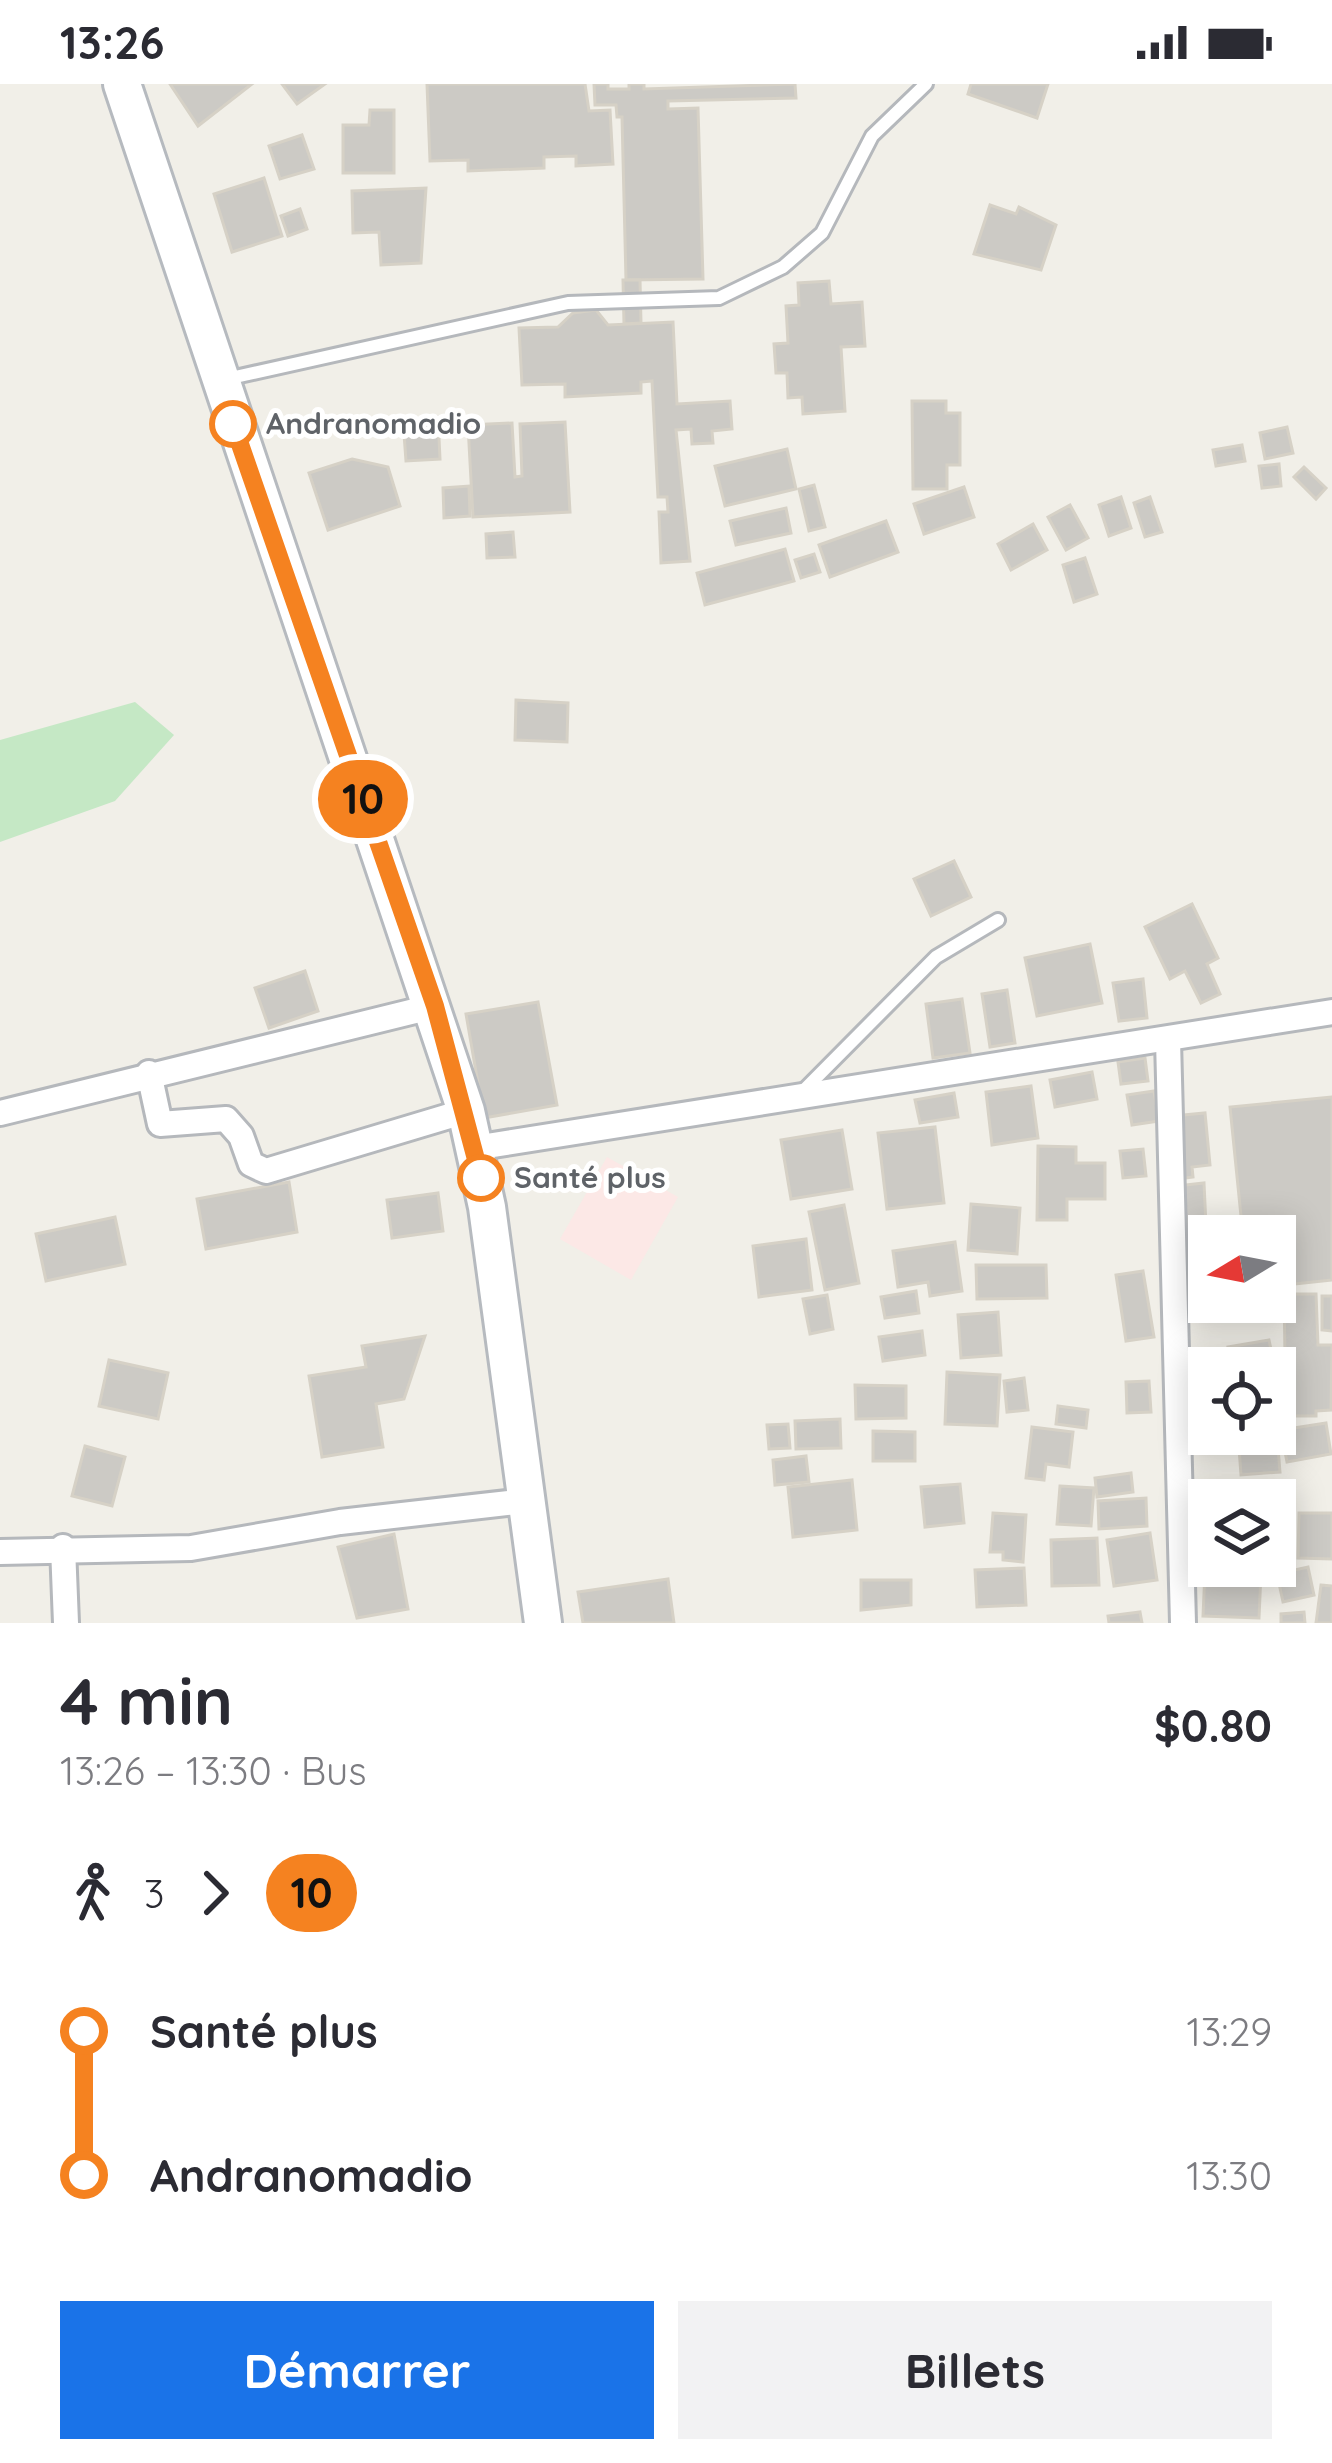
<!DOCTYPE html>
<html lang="fr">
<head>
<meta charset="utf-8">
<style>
  :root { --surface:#fff; --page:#f2f2f3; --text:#2b2b33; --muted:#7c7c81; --accent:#1a73e8 }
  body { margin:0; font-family:Quicksand,sans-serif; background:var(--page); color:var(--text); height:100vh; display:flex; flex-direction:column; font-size:45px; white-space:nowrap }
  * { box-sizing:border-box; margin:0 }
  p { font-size:39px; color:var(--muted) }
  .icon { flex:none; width:66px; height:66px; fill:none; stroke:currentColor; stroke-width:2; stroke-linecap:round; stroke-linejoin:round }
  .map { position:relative; height:1539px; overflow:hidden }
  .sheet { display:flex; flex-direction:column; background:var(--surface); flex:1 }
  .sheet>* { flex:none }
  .badge { padding:0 24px; border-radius:39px; font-size:42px; line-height:78px }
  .needle { width:78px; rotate:260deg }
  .tools { position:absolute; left:1188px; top:1131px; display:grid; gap:24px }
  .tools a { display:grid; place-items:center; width:108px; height:108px; border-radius:0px; background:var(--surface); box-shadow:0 6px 30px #0003; font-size:60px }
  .map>.badge { position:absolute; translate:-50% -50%; box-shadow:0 0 0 6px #fff }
  .legs { display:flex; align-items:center; gap:18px; height:132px; padding:0 60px; font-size:39px }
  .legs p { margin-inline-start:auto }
  .summary { display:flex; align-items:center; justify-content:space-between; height:204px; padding:0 60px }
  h1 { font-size:66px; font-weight:700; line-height:90px }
  .primary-button { display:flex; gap:24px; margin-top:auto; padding:24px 60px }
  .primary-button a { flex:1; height:138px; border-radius:0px; background:var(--accent); color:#fff; font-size:48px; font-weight:700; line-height:138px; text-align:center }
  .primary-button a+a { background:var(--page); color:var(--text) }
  ul { padding:0 60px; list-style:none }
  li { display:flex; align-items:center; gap:42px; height:144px; font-size:45px }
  li i { display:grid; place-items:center; width:18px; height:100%; margin:0 15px; background:currentColor }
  li i::after { content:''; width:30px; height:30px; margin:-15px; border:9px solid; border-radius:50%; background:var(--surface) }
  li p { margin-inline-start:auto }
  li:first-child i { background:linear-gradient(#0000 50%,currentColor 0) }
  li:last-child i { background:linear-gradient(currentColor 50%,#0000 0) }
  .status { display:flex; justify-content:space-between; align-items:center; height:84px; padding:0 60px; background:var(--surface); direction:ltr }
  .status svg { height:33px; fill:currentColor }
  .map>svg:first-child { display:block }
  .medical { fill:#fce8e6 }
  .green { fill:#c5e8c5 }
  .building { fill:#cccac5; stroke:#d6d1c6; stroke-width:3 }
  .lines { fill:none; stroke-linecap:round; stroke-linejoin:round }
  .lane-casing { stroke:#b5b8bc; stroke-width:18 }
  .street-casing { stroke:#b5b8bc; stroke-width:30 }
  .secondary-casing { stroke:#b6babf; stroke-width:42 }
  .lane { stroke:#fff; stroke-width:12 }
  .street { stroke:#fff; stroke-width:24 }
  .secondary { stroke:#fff; stroke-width:36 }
  .line-1-casing { stroke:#fff; stroke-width:27 }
  .line-1 { stroke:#f58220; stroke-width:18 }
  .stop-1-dot { fill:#fff; stroke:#f58220; stroke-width:6 }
  .labels { text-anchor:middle; stroke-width:10; stroke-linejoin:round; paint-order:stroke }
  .stop-label { font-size:30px; font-weight:bold; fill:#5f6368; stroke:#fff; text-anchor:start }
</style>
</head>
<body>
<div class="status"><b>13:26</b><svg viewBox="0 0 49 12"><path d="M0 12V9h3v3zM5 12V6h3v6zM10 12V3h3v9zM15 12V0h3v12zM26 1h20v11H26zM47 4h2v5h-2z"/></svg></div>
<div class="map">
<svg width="1332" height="1539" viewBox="0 0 1332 1539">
  <rect width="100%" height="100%" fill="#f1efe8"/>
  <polygon class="medical" points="607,1073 678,1113 631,1196 560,1155"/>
  <polygon class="green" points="135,618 174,651 115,717 0,758 0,656"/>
  <g class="building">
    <polygon points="170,0 252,0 198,42"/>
    <polygon points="282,0 325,0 297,20"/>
    <polygon points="427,0 585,0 589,27 610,26 613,80 576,82 576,72 544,73 544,84 468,87 468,76 430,77"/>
    <polygon points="594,0 608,0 608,5 629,5 629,0 644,0 644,5 795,0 796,14 668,17 668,25 698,24 703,195 626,196 622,33 617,33 616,21 595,21"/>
    <polygon points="971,0 1048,0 1037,34 968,10"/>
    <polygon points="370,26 394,26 394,89 343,89 343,41 369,41"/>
    <polygon points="302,51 314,85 280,95 269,62"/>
    <polygon points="264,94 282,152 232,168 214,110"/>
    <polygon points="426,104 421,179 381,181 379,148 353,149 352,107"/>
    <polygon points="990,121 1016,130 1019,123 1056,141 1041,186 974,170"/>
    <polygon points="300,125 307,145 288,152 281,132"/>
    <polygon points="623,196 640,196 641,239 624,240"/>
    <polygon points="829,197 831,220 862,218 865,262 841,263 845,327 803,330 802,313 788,314 787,289 776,289 774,260 788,259 786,222 799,221 798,199"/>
    <polygon points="596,226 608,241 673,238 677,320 730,317 732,345 712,347 713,359 692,360 691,345 676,346 690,477 661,479 659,428 668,428 667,413 658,413 652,297 641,298 641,309 565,313 565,300 522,301 519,244 558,243 573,229"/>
    <polygon points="912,317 946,317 946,329 960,329 960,381 947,381 947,405 913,405"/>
    <polygon points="438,333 440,375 406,377 403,336"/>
    <polygon points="565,338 570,428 473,433 468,341 512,339 515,393 522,392 520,340"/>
    <polygon points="1287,343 1293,369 1265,375 1260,349"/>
    <polygon points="1242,361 1245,377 1216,382 1213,366"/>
    <polygon points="787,365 796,405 725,422 715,382"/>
    <polygon points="352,375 388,383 400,422 328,446 309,389"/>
    <polygon points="1279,380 1281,402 1262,404 1259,382"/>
    <polygon points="1304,383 1326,404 1316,415 1294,393"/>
    <polygon points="814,401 825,443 809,447 799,405"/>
    <polygon points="469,402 470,432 444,434 443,404"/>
    <polygon points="964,403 974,433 924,450 914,420"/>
    <polygon points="1121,413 1131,444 1109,452 1099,421"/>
    <polygon points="1150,413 1162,448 1145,453 1134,419"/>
    <polygon points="1070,421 1088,454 1066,466 1048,433"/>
    <polygon points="786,424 791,449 736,461 730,437"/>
    <polygon points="886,437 898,468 830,493 819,461"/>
    <polygon points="1033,440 1047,466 1011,486 998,460"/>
    <polygon points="513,448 515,473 487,474 486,450"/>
    <polygon points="785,465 794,497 705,521 697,489"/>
    <polygon points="814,470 820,488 801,494 795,476"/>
    <polygon points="1085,474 1097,510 1074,518 1063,481"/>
    <polygon points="516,616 568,619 567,658 515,656"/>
    <polygon points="954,777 971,813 931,832 914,795"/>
    <polygon points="1192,820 1218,874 1207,880 1220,910 1201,919 1185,887 1170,895 1145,843"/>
    <polygon points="1090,860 1102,919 1037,932 1025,874"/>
    <polygon points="305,887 318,927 269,944 255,904"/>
    <polygon points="1143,895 1147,934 1119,937 1113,899"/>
    <polygon points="1007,906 1015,959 990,963 982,910"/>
    <polygon points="962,915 970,969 933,974 926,920"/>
    <polygon points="538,918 557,1021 484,1034 466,930"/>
    <polygon points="1145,974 1148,997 1121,1000 1118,978"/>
    <polygon points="1092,988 1097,1015 1055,1023 1050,996"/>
    <polygon points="1031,1002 1038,1054 992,1061 986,1008"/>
    <polygon points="1154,1007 1159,1037 1132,1041 1127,1011"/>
    <polygon points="954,1009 958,1033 920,1039 915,1016"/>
    <polygon points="1332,1013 1332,1196 1275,1202 1275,1152 1243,1152 1230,1023"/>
    <polygon points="1205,1029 1210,1081 1192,1083 1193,1093 1178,1095 1172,1032"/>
    <polygon points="935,1043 944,1119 887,1125 878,1049"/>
    <polygon points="842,1046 852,1105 791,1115 781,1056"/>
    <polygon points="1038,1062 1076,1063 1076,1079 1105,1079 1105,1115 1067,1115 1067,1136 1037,1136"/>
    <polygon points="1143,1065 1146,1092 1123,1094 1120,1067"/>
    <polygon points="289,1098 297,1148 206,1165 197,1115"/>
    <polygon points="1204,1099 1209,1205 1186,1207 1176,1102"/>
    <polygon points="438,1109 443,1147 392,1154 387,1116"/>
    <polygon points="971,1120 1020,1124 1017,1170 968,1166"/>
    <polygon points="844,1121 859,1199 825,1206 809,1128"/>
    <polygon points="115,1133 125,1180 46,1197 36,1150"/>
    <polygon points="806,1155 812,1206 759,1213 753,1162"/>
    <polygon points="955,1158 962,1207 930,1212 928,1198 898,1203 893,1167"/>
    <polygon points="976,1181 1046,1181 1047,1214 977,1215"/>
    <polygon points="1143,1187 1154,1253 1126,1257 1116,1191"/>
    <polygon points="916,1207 919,1229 885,1234 881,1213"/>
    <polygon points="1284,1210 1316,1210 1318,1261 1332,1261 1331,1326 1316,1327 1316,1332 1286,1332"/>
    <polygon points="827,1211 833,1245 810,1250 803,1215"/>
    <polygon points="1322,1212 1332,1212 1332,1247 1322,1246"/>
    <polygon points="998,1228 1001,1271 961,1274 958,1231"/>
    <polygon points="922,1247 925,1271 883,1277 879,1253"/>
    <polygon points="425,1252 404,1315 376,1320 383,1363 322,1373 309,1292 366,1283 362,1262"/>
    <polygon points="1269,1256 1275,1284 1232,1284 1228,1263"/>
    <polygon points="109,1276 168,1289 158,1335 99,1322"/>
    <polygon points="947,1288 1000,1291 997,1342 945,1340"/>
    <polygon points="1024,1294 1028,1326 1007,1328 1004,1297"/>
    <polygon points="1149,1297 1151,1328 1127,1329 1126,1298"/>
    <polygon points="855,1301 906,1302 906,1334 856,1335"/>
    <polygon points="1058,1322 1088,1326 1086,1344 1056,1340"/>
    <polygon points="840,1335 841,1364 796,1365 795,1337"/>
    <polygon points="1326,1339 1331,1370 1287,1378 1281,1346"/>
    <polygon points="788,1340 790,1364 769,1365 767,1341"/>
    <polygon points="1276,1340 1280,1388 1241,1391 1238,1350 1275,1350"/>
    <polygon points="1032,1343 1073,1348 1069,1383 1046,1380 1044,1396 1026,1394"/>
    <polygon points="873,1347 915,1348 915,1377 873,1377"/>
    <polygon points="85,1362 125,1373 112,1422 72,1412"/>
    <polygon points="806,1372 809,1398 775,1401 773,1376"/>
    <polygon points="1131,1389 1133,1408 1097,1413 1095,1394"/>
    <polygon points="852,1396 857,1446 793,1453 788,1403"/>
    <polygon points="960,1400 964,1439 925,1443 921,1403"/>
    <polygon points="1202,1400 1270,1403 1269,1416 1209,1416 1209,1442 1200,1441"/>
    <polygon points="1060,1402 1094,1404 1091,1442 1057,1440"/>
    <polygon points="1146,1414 1147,1442 1099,1445 1098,1417"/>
    <polygon points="993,1429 1026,1431 1023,1478 1003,1476 1003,1468 990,1468"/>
    <polygon points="1299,1429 1332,1429 1332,1475 1298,1474"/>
    <polygon points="1150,1449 1157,1496 1114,1502 1107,1456"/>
    <polygon points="394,1450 408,1525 357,1534 338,1463"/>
    <polygon points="1097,1454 1099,1501 1052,1502 1051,1456"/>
    <polygon points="1308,1483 1314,1511 1283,1518 1277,1490"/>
    <polygon points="1024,1484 1026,1521 977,1523 975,1486"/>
    <polygon points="1205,1487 1261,1489 1259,1534 1203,1532"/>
    <polygon points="668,1495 674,1539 583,1539 578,1508"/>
    <polygon points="861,1496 911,1496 911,1521 861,1526"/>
    <polygon points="1321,1501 1332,1502 1332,1539 1316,1539"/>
    <polygon points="1140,1528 1142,1539 1109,1539 1108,1532"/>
    <polygon points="1304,1528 1305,1539 1281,1539 1281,1530"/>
  </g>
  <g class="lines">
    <g class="lane-casing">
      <g id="lane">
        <polyline points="226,295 568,219 719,214 783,183 822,149 872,52 926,0"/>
        <polyline points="804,1006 936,873 998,836"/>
      </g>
    </g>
    <g class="street-casing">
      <g id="street">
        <polyline points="1168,956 1183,1539"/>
        <polyline points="149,989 160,1040 226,1035 241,1052 251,1080 266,1087 466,1027"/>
        <polyline points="0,1029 435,922"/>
        <polyline points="474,1064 1332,928"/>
        <polyline points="63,1463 66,1539"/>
        <polyline points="0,1468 191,1464 340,1438 525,1417"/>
      </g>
    </g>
    <g class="secondary-casing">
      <polyline id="secondary" points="122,0 466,1027 487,1123 543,1539"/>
    </g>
    <use href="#lane" class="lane"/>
    <use href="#street" class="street"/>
    <use href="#secondary" class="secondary"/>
  </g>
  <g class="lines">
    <g class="line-1-casing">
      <polyline id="line-1" points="233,340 435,922 481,1094"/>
    </g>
    <use href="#line-1" class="line-1"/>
  </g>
  <g class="stop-1-dot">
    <circle cx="233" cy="340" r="21"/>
    <circle cx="481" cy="1094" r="21"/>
  </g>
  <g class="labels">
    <g class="stop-label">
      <text x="266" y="350">Andranomadio</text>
      <text x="514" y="1104">Santé plus</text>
    </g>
  </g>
</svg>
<div class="tools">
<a><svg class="needle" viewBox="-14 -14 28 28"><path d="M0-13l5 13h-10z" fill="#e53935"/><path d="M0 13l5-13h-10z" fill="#7c7c81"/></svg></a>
<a><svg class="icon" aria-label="locate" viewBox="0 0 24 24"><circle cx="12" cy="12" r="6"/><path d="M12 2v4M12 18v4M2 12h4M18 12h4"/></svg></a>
<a><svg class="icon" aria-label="layers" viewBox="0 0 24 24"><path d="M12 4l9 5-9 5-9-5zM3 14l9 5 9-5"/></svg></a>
</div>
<b class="badge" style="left:363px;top:715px;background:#f58220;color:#111">10</b>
</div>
<section class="sheet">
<div class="summary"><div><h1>4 min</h1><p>13:26 – 13:30 · Bus</p></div><b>$0.80</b></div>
<div class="legs"><svg class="icon" aria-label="walk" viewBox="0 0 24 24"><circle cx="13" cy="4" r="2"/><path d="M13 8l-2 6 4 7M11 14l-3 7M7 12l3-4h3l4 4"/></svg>3<svg class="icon" aria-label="forward" viewBox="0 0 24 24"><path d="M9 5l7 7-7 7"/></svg><b class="badge" style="background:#f58220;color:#111">10</b></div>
<ul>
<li><i style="color:#f58220"></i><b>Santé plus</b><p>13:29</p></li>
<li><i style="color:#f58220"></i><b>Andranomadio</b><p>13:30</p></li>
</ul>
<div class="primary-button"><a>Démarrer</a><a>Billets</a></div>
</section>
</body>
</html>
